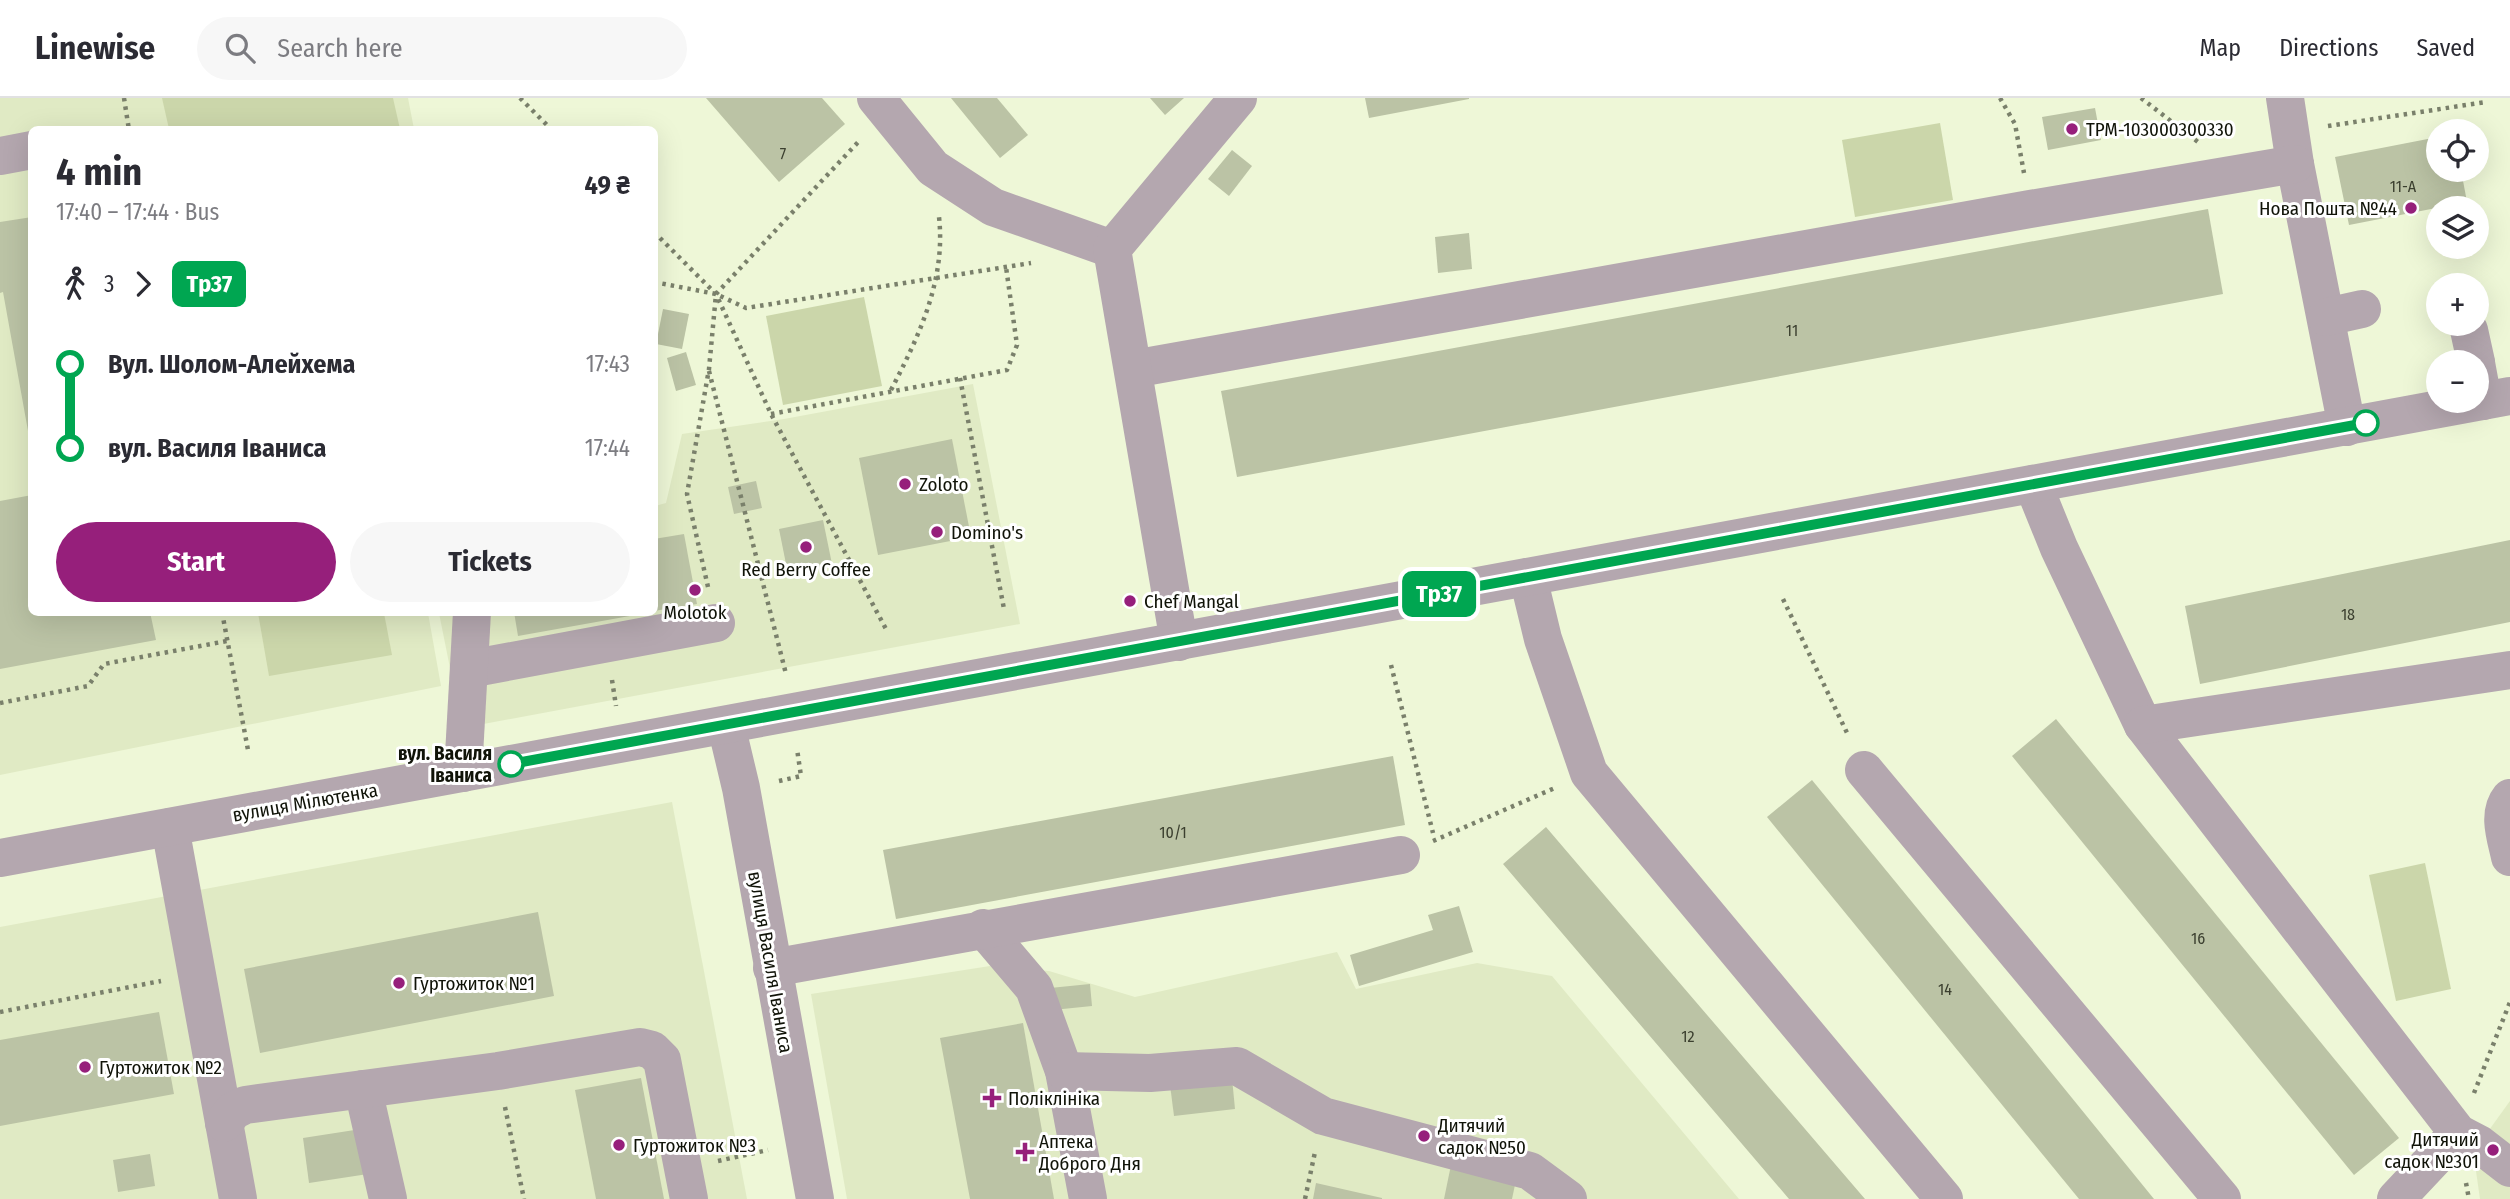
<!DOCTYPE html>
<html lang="en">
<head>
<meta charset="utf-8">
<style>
  :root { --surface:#fff; --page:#f7f7f7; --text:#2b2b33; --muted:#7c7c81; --line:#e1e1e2; --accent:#961f7b }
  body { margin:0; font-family:"Fira Sans Condensed",sans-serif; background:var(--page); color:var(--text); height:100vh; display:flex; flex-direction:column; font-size:26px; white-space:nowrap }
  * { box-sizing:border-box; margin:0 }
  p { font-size:23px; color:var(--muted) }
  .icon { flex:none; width:38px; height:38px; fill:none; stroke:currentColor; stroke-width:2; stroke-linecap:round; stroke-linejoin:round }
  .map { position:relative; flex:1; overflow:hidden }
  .side { position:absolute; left:28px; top:28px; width:630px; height:490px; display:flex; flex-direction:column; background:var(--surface); border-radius:10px; box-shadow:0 7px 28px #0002 }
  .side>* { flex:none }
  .badge { padding:0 14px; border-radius:10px; font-size:24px; line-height:46px }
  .tools { position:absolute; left:2426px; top:21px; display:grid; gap:14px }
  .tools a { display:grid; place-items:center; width:63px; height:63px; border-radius:50%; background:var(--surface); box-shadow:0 7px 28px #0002; font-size:35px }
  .map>.badge { position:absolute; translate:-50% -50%; box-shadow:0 0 0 4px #fff }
  .legs { display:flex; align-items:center; gap:10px; height:77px; padding:0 28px; font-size:23px }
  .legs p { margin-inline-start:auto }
  .head { display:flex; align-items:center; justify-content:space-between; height:119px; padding:0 28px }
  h1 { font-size:38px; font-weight:700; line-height:52px }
  .primary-button { display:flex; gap:14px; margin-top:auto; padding:14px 28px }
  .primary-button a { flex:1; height:80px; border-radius:42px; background:var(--accent); color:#fff; font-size:28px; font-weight:700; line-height:80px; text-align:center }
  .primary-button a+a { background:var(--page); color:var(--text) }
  ul { padding:0 28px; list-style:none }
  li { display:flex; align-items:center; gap:24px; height:84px; font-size:26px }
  li i { display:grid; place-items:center; width:10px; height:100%; margin:0 9px; background:currentColor }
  li i::after { content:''; width:18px; height:18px; margin:-9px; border:5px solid; border-radius:50%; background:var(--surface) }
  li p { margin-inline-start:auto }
  li:first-child i { background:linear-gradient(#0000 50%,currentColor 0) }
  li:last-child i { background:linear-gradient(currentColor 50%,#0000 0) }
  header { display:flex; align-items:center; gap:42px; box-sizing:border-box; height:98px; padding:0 35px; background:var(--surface); border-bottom:2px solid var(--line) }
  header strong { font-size:33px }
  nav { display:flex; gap:38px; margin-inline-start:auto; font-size:24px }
  .search { width:490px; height:63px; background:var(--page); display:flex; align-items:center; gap:18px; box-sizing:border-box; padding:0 24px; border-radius:38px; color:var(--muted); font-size:26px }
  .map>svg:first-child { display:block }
  .built { fill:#e0eac4 }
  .green { fill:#cbd6aa }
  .building { fill:#bbc3a5 }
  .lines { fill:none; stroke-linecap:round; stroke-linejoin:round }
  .path { stroke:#7a806b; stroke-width:4.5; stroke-dasharray:3.5 5; stroke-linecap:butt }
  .minor { stroke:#b4a7af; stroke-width:38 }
  .line-1-casing { stroke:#fff; stroke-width:16 }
  .line-1 { stroke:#00a651; stroke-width:10 }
  .poi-dot { fill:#961f7b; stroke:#fff; stroke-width:2.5 }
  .stop-1-dot { fill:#fff; stroke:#00a651; stroke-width:3.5 }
  .labels { text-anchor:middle; stroke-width:6; stroke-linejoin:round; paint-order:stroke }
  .number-label { font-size:16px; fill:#3b3f2f }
  .poi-label { font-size:19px; fill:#101308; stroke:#fff; text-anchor:start }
  .stop-label { font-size:19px; font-weight:bold; fill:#101308; stroke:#fff; text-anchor:end }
  .street-label { font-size:19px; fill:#101308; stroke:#fff }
</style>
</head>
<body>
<header>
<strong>Linewise</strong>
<div class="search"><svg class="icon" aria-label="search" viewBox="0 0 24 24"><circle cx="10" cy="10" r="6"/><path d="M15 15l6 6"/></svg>Search here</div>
<nav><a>Map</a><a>Directions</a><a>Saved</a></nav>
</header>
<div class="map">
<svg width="2510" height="1101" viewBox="0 0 2510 1101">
  <rect width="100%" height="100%" fill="#eef7d7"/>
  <g class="built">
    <polygon points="0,0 408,0 414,31 32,32 32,514 428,515 441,588 0,677"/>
    <polygon points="973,286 1020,526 462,630 439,515 654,514 655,408 666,405 682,336 784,321"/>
    <polygon points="672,704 747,1101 0,1101 0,829"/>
    <polygon points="1337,854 1356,891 1477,865 1552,878 1739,1101 847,1101 811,896 990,868 1049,873 1135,899"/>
    <polygon points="2510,1003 2510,1101 2480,1101 2474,1059 2479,1046"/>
  </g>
  <g class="green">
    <polygon points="162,0 393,0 400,31 169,31"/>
    <polygon points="1940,25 1953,102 1855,119 1842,42"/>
    <polygon points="864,199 882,288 783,307 766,218"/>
    <polygon points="258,515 384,515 392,557 269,578"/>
    <polygon points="2425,765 2451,891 2396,903 2369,777"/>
  </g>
  <g class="building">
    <polygon points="706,0 822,0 845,26 779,84"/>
    <polygon points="951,0 997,0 1028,37 1000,60"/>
    <polygon points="1150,0 1184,0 1165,17"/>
    <polygon points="1365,0 1469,0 1469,1 1369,20"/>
    <polygon points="2095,10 2101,42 2048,52 2042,19"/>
    <polygon points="2438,39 2438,72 2461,72 2467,104 2349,127 2335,59"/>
    <polygon points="1232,52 1252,68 1229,98 1208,81"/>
    <polygon points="2208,111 2223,196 1237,379 1221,293"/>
    <polygon points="32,119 32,344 30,344 3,194 0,195 0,124"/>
    <polygon points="1469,135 1472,171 1438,175 1435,139"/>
    <polygon points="663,211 689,216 682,251 656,246"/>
    <polygon points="686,254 696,287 676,293 667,260"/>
    <polygon points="952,341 971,439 878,457 859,360"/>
    <polygon points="756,383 762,410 734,416 728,389"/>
    <polygon points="32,397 32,514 150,514 156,542 0,571 0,403"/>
    <polygon points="823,422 832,466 788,476 779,431"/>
    <polygon points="684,436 697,506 654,513 654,441"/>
    <polygon points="2510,442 2510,524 2200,586 2185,508"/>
    <polygon points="514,514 640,514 641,516 518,538"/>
    <polygon points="2056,621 2399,1040 2354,1077 2012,658"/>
    <polygon points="1393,658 1405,727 896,821 883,752"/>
    <polygon points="1812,682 2012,926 2154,1101 2079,1101 1767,719"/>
    <polygon points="1546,729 1581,770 1865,1101 1789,1101 1503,766"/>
    <polygon points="1459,808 1473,854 1359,888 1350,857 1433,832 1428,817"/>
    <polygon points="538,814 554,898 260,955 244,871"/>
    <polygon points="1090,886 1092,908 1053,912 1050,890"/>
    <polygon points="159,914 174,996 0,1028 0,942"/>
    <polygon points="1023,925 1054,1101 970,1101 940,940"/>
    <polygon points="641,980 664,1101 596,1101 575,992"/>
    <polygon points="1232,980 1235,1011 1174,1018 1170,987"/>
    <polygon points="361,1031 368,1076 309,1085 303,1040"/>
    <polygon points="150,1056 155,1088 118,1094 113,1062"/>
    <polygon points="1451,1067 1516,1082 1512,1101 1444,1101"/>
    <polygon points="1316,1085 1382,1100 1382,1101 1313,1101"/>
  </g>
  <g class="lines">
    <g class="path">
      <polyline points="124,0 129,32"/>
      <polyline points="520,0 552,32"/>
      <polyline points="2000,0 2015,26 2024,75"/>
      <polyline points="2141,0 2198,44"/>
      <polyline points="2328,28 2486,4"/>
      <polyline points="654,134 716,196 771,316 886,531"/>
      <polyline points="654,184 716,196 746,210 1031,165"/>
      <polyline points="709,273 786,576"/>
      <polyline points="960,280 1004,511"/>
      <path d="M 891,292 C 919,238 946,182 939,119"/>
      <polyline points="771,316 1007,272 1017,247 1006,169"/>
      <polyline points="708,489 687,396 709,271 716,196 861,41"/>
      <polyline points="1783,501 1849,639"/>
      <polyline points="222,514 248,652"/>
      <polyline points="1391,567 1433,735"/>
      <polyline points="612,582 616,608"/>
      <polyline points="0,605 88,588 104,566 227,543"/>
      <polyline points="779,683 801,678 797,651"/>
      <polyline points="1433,743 1557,689"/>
      <polyline points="0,914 161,883"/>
      <polyline points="2474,995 2510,904"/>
      <polyline points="505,1009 524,1101"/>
      <polyline points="718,1063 768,1052"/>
      <polyline points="2466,1085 2469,1101"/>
      <polyline points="1305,1101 1315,1054"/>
    </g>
    <g class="minor">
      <polyline points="876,0 933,70 993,109 1112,151"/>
      <polyline points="2285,0 2295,66 2347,329"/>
      <polyline points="0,58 32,52"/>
      <polyline points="2326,219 2362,211"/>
      <polyline points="2469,232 2476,264"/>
      <polyline points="2476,265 2483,303"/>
      <polyline points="1133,271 2030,111 2295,66"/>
      <polyline points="2033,386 2059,450 2143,627 2458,1035 2479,1046 2510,1070"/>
      <polyline points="1528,479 1543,541 1589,675 1944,1101"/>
      <polyline points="1179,544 1112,151 1238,0"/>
      <polyline points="469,571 716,525"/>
      <polyline points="726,627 741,690 815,1101"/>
      <polyline points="2143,627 2510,572"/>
      <polyline points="1864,672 2222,1101"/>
      <polyline points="463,675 472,514"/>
      <path d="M 2510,700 C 2497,716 2506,740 2510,759"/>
      <polyline points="170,729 238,1101"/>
      <polyline points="0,760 2510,298"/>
      <polyline points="983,830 1034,890 1064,973 1088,1101"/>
      <polyline points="772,870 1401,757"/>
      <polyline points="1064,973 1150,975 1237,968 1323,1018 1530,1073 1568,1101"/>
      <polyline points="363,991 388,1101"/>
      <polyline points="224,1025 233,1013 245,1007 498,973 640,949 652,952 662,962 689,1101"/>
      <polyline points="2396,1101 2458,1035"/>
    </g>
  </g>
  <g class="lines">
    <g class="line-1-casing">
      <polyline id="line-1" points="511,666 2366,325"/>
    </g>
    <use href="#line-1" class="line-1"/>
  </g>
  <g class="poi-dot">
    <circle cx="2072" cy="31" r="7"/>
    <circle cx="2411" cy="110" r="7"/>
    <circle cx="905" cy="386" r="7"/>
    <circle cx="937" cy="434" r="7"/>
    <circle cx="806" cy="449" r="7"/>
    <circle cx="695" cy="492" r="7"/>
    <circle cx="1130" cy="503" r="7"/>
    <circle cx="399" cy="885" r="7"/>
    <circle cx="85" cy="969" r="7"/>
    <path d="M988.5 989.5h7v7h7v7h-7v7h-7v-7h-7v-7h7z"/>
    <circle cx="1424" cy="1038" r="7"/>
    <circle cx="619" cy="1047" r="7"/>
    <circle cx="2493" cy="1052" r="7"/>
    <path d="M1021.5 1043.5h7v7h7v7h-7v7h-7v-7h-7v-7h7z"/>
  </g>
  <g class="stop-1-dot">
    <circle cx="2366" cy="325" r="12"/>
    <circle cx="511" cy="666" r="12"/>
  </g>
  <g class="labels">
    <g class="number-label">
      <text x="783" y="61">7</text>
      <text x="2403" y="94">11-А</text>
      <text x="1792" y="238">11</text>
      <text x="2348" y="522">18</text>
      <text x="1173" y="740">10/1</text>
      <text x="2198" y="846">16</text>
      <text x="1945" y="897">14</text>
      <text x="1688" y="944">12</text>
    </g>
    <g class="poi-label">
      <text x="2086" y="38">ТРМ-103000300330</text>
      <text x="2397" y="117" text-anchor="end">Нова Пошта №44</text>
      <text x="919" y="393">Zoloto</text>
      <text x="951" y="441">Domino's</text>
      <text x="806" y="478" text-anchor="middle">Red Berry Coffee</text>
      <text x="1144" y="510">Chef Mangal</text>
      <text x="695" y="521" text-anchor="middle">Molotok</text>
      <text x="413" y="892">Гуртожиток №1</text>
      <text x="99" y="976">Гуртожиток №2</text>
      <text x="1008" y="1007">Поліклініка</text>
      <text x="1438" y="1034">Дитячий<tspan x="1438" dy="22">садок №50</tspan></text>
      <text x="2479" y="1048" text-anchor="end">Дитячий<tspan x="2479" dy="22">садок №301</tspan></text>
      <text x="1039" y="1050">Аптека<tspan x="1039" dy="22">Доброго Дня</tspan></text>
      <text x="633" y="1054">Гуртожиток №3</text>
    </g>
    <g class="stop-label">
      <text x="492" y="662">вул. Василя<tspan x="492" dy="22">Іваниса</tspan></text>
    </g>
    <g class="street-label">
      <text transform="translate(305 704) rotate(-10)" y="7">вулиця Мілютенка</text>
      <text transform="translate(771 864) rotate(80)" y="7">вулиця Василя Іваниса</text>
    </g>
  </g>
</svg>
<div class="tools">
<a><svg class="icon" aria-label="locate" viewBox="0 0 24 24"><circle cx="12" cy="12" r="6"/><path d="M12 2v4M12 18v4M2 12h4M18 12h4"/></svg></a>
<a><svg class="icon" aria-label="layers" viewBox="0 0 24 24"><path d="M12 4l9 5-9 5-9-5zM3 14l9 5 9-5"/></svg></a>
<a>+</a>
<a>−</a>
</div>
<b class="badge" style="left:1439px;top:496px;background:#00a651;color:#fff">Тр37</b>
<section class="side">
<div class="head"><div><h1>4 min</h1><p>17:40 – 17:44 · Bus</p></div><b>49 ₴</b></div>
<div class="legs"><svg class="icon" aria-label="walk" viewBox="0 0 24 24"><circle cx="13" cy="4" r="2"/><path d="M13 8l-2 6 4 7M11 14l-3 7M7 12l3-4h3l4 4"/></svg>3<svg class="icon" aria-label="forward" viewBox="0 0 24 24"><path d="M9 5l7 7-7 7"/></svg><b class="badge" style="background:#00a651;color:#fff">Тр37</b></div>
<ul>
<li><i style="color:#00a651"></i><b>Вул. Шолом-Алейхема</b><p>17:43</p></li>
<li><i style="color:#00a651"></i><b>вул. Василя Іваниса</b><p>17:44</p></li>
</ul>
<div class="primary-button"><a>Start</a><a>Tickets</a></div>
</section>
</div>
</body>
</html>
